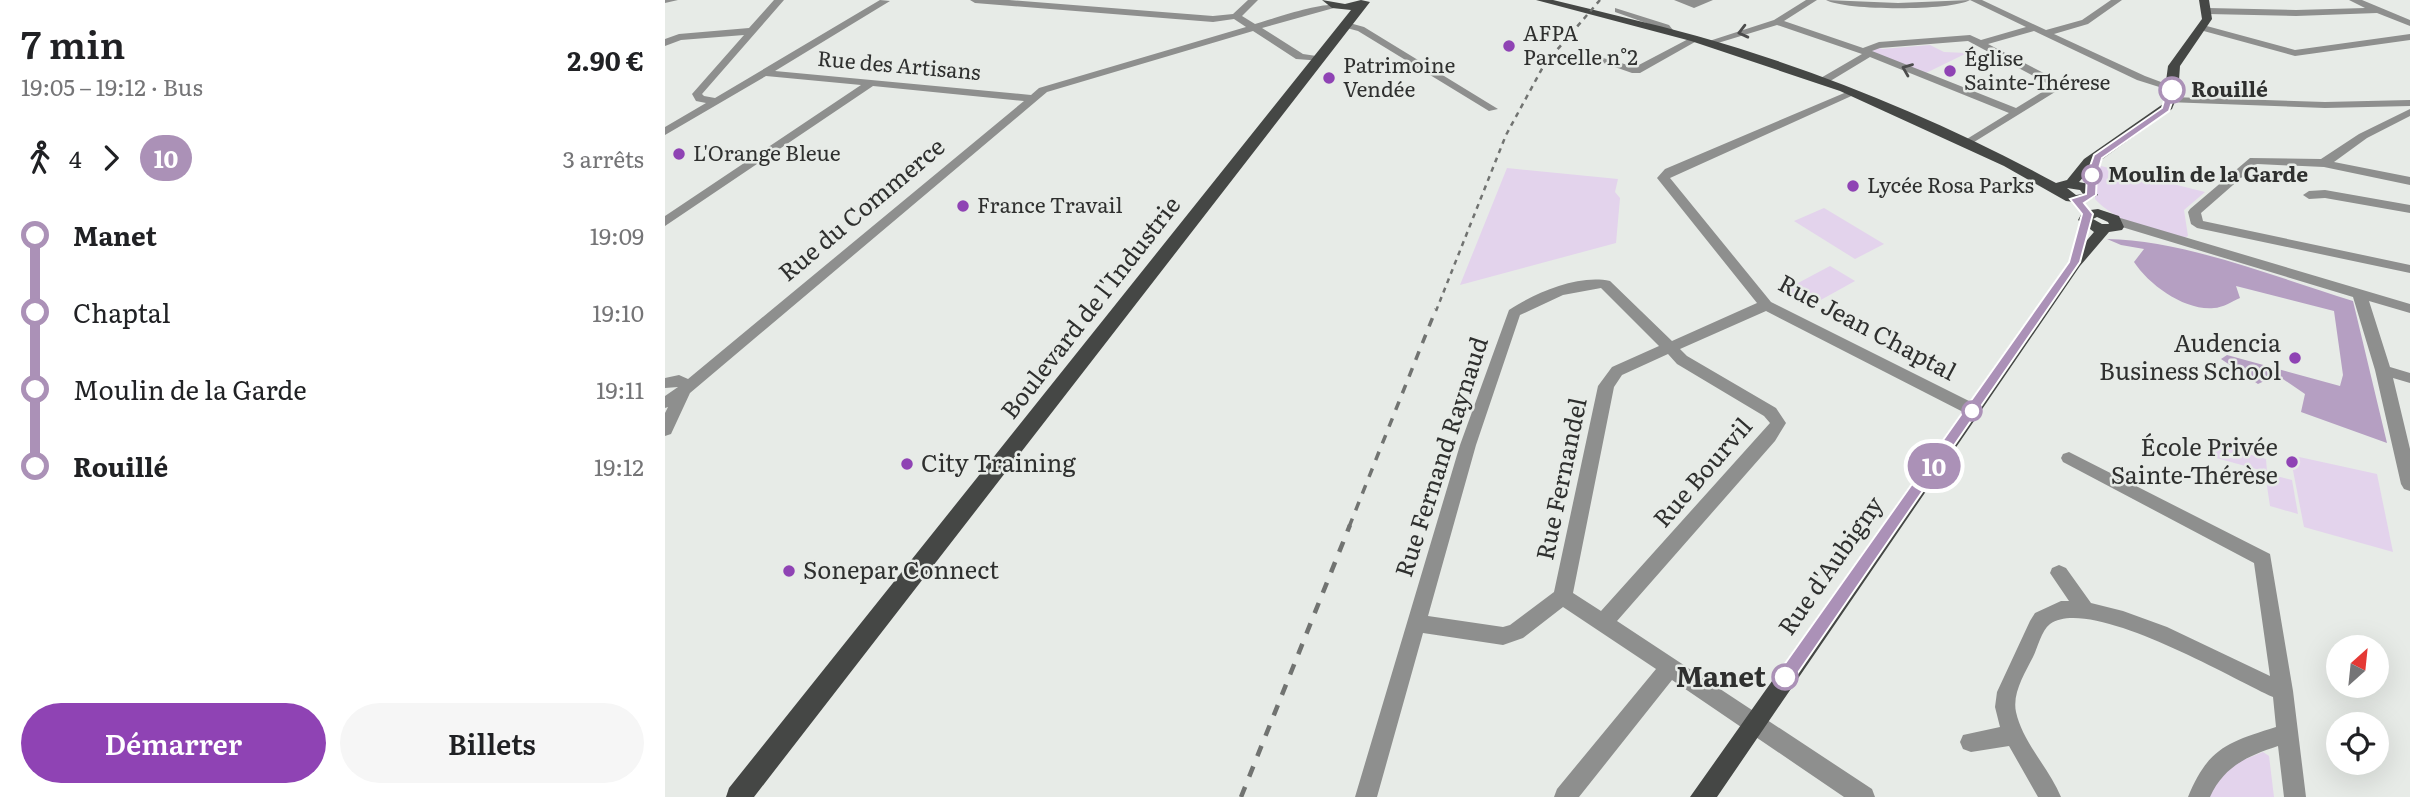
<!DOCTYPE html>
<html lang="fr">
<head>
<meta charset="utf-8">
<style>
  :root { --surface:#fff; --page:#f6f6f6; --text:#202124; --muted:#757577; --accent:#8f43b4 }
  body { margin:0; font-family:Literata,serif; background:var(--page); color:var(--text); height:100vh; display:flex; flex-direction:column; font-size:26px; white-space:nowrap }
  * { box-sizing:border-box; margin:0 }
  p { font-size:23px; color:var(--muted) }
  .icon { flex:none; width:38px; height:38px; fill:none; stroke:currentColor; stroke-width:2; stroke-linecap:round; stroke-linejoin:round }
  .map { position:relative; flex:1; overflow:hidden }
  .panel { display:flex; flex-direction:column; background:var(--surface); width:665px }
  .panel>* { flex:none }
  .badge { padding:0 14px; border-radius:23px; font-size:24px; line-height:46px }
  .needle { width:46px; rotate:27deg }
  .buttons { position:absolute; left:1661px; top:635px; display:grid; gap:14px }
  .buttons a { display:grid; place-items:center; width:63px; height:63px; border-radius:50%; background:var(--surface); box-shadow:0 7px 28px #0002; font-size:35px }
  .map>.badge { position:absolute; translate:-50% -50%; box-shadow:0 0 0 4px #fff }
  .legs { display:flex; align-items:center; gap:10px; height:77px; padding:0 21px; font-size:23px }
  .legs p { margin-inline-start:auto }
  .summary { display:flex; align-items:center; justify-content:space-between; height:119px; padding:0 21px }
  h1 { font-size:38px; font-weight:600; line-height:52px }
  .cta { display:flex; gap:14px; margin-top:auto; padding:14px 21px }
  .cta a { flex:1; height:80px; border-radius:42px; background:var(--accent); color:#fff; font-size:28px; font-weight:600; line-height:80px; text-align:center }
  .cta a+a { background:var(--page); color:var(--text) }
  ul { padding:0 21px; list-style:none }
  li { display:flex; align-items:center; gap:24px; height:77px; font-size:26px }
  li i { display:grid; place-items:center; width:10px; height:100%; margin:0 9px; background:currentColor }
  li i::after { content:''; width:18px; height:18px; margin:-9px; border:5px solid; border-radius:50%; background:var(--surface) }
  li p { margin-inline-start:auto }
  li:first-child i { background:linear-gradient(#0000 50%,currentColor 0) }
  li:last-child i { background:linear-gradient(currentColor 50%,#0000 0) }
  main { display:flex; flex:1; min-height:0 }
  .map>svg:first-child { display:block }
  .green { fill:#e3d3ec }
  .forest { fill:#b59fc2 }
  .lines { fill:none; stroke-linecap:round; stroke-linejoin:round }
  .minor { fill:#8e8f8e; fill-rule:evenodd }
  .major { fill:#454745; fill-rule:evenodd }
  .rail-far2 { stroke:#717371; stroke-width:2.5; stroke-dasharray:5 5; stroke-linecap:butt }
  .rail-far1 { stroke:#717371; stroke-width:3.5; stroke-dasharray:9 9; stroke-linecap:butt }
  .rail { stroke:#717371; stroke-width:4.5; stroke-dasharray:11 11; stroke-linecap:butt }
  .oneway { stroke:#4c4c4c }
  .line-1 { fill:#ab91b7; stroke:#fff; stroke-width:2 }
  .poi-dot { fill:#8f43b4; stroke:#e7ebe7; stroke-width:2.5 }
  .stop-1-dot { fill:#fff; stroke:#ab91b7; stroke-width:3.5 }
  .labels { text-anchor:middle; stroke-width:5; stroke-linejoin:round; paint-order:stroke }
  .far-poi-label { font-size:21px; fill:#2f302f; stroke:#e7ebe7; text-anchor:start }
  .far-street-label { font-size:21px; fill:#2f302f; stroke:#e7ebe7 }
  .far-stop-label { font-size:21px; font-weight:bold; fill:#2f302f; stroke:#e7ebe7; text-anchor:start }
  .street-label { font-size:24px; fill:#2f302f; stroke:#e7ebe7 }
  .poi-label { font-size:24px; fill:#2f302f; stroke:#e7ebe7; text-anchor:end }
  .near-stop-label { font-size:28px; font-weight:bold; fill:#2f302f; stroke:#e7ebe7; text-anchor:end }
</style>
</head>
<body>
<main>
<section class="panel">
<div class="summary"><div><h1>7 min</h1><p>19:05 – 19:12 · Bus</p></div><b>2.90 €</b></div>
<div class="legs"><svg class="icon" aria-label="walk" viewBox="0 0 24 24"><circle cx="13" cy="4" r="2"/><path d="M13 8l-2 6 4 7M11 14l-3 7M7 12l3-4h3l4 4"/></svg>4<svg class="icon" aria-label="forward" viewBox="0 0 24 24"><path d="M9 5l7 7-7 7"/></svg><b class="badge" style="background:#ab91b7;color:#fff">10</b><p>3 arrêts</p></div>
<ul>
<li><i style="color:#ab91b7"></i><b>Manet</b><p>19:09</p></li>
<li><i style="color:#ab91b7"></i><span>Chaptal</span><p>19:10</p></li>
<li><i style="color:#ab91b7"></i><span>Moulin de la Garde</span><p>19:11</p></li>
<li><i style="color:#ab91b7"></i><b>Rouillé</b><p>19:12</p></li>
</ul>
<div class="cta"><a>Démarrer</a><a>Billets</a></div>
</section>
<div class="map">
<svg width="1745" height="797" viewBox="0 0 1745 797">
  <rect width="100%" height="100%" fill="#e7ebe7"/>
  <g class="green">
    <polygon points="1265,45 1279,52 1302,53 1261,73 1207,53 1208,48 1213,46 1217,49"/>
    <path d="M 1432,165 L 1540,192 L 1519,210 L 1523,236 L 1519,238 C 1487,229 1453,224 1430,199 Z"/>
    <polygon points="842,168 953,179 950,192 955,198 951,243 795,285"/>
    <polygon points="1159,208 1219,244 1190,259 1129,221"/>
    <polygon points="1165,266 1190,281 1143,307 1118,291"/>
    <polygon points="1544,443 1601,459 1602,472 1544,456"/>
    <polygon points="1625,455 1712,474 1728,552 1639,527"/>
    <polygon points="1600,473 1627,480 1633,514 1605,506"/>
    <polygon points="1598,752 1604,756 1609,797 1542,797 1566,765"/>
  </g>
  <path class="forest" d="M 1442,239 C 1519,240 1613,278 1688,301 L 1722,443 L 1636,412 L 1640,394 L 1612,375 L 1593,384 L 1556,359 L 1562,355 L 1675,386 L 1678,375 L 1669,311 L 1571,286 L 1575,298 C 1568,301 1557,308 1549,308 C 1520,311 1484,285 1469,262 L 1479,249 L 1456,245 Z"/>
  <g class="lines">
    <g class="minor">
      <polygon points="0,0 13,0 0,3"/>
      <path d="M 109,0 L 119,0 L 37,94 L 39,96 L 50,98 L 215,0 L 225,1 L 110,71 L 366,95 L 374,88 L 581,27 L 569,19 L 548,22 L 310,3 L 305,0 L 344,0 L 548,16 L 568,14 L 583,0 L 593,0 L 577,16 L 590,24 C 608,19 661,0 676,6 L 597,28 L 638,54 L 658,57 L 658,61 L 631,59 L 588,31 L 382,92 L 25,393 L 6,434 L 0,436 L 0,413 L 3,407 L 0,408 L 0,396 L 13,387 L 0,388 L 0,378 L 14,375 L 23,379 L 359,101 L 208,86 L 0,226 L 0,216 L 196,85 L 101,76 L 0,135 L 0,127 L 41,103 L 31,101 L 27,94 L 79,35 L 16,40 L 0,46 L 0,39 L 14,34 L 84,28 Z"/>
      <polygon points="1009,0 1048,0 1029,8"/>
      <path d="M 1141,0 L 1152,0 L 1119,21 L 1198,48 L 1214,42 L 1305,35 L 1316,40 L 1361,27 L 1305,0 L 1317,0 L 1381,30 L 1417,20 L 1446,0 L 1457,0 L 1423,24 L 1389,34 L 1480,76 L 1512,88 L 1507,91 L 1472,80 L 1369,31 L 1323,44 L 1396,82 L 1398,87 L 1301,147 L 1297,146 L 1297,142 L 1344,113 L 1205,57 L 1162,83 L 1154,83 L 1154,79 L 1197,54 L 1112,25 L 1043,46 L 1038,43 L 1109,20 ZM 1303,41 L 1387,86 L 1351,108 L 1207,51 L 1215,48 Z"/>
      <path d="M 1161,0 L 1233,3 L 1305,0 C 1286,11 1181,11 1161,0 Z"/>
      <polygon points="1684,0 1697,0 1745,20 1745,26 1712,13 1631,16 1543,14 1538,11 1543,8 1631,10 1700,8"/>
      <polygon points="950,8 1004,25 1008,30 1000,32 998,29 950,12"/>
      <polygon points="681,22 699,27 833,109 824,111 693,31 678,27 676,25"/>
      <polygon points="1538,25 1630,50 1745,34 1745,40 1630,56 1535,30 1535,26"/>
      <polygon points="1029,36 1037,38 975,73 967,73 933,61 938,58 970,67"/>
      <path d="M 1184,91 L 1193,93 L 1005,178 L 1106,302 L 1314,406 L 1316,410 L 1314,414 L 1302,414 L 1101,311 L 1015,349 L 1022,356 L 1111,408 L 1121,423 L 1110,441 L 952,621 L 1207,789 L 1210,797 L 1179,797 L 1007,680 L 914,797 L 889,797 L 892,789 L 991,669 L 898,607 L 858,638 L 838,645 L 758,633 L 712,797 L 690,797 L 795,445 L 844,310 C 870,293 913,274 945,281 L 1007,341 L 1092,303 L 992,178 L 1000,169 ZM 936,288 L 994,346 L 947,367 L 933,386 L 889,592 L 845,625 L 838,627 L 763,616 L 811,445 L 855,315 L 898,295 ZM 1003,354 L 1012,364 L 1099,416 L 1105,423 L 936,611 L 908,593 L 949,387 L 957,375 Z"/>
      <polygon points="1506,97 1660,102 1745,100 1745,106 1660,108 1502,102 1502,98"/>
      <polygon points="1745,109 1745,116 1702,138 1669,162 1745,177 1745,185 1659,167 1592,164 1536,213 1538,221 1745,265 1745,273 1532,228 1526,224 1523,212 1525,209 1585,158 1656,159 1694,134"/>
      <polygon points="1660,190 1745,205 1745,213 1660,198 1644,199 1638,195 1644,191"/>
      <polygon points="1452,217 1745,304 1745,313 1704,301 1725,367 1745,373 1745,383 1728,378 1745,449 1745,491 1739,489 1736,484 1710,370 1688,297 1447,224 1446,221"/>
      <path d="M 1404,452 L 1605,554 L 1628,691 L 1641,797 L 1619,797 L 1613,746 C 1583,756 1559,766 1545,797 L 1523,797 C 1543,748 1563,742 1611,727 L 1608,697 C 1566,678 1425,595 1385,624 C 1376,631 1373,647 1368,657 C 1360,673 1347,693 1351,712 C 1358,743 1384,768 1396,797 L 1373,797 L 1344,746 L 1306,752 L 1298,749 L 1295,742 L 1298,735 L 1335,727 L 1330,707 L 1332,692 L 1365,621 L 1370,613 L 1396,601 L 1404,601 L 1385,573 L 1387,568 L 1394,565 L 1401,568 L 1426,603 L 1458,611 L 1502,627 L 1605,676 L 1589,563 L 1398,462 L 1396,458 L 1398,454 Z"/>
    </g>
    <g class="major">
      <polygon points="657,0 680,4 696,0 705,2 89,797 61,797 64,788 686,10 667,8"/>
      <path d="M 871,0 L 888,0 C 936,12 985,23 1032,36 C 1156,71 1279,122 1391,183 L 1402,180 L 1419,159 L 1498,104 L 1503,66 L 1537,19 L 1534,0 L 1544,0 L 1547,19 L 1515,66 L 1513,94 L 1507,109 L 1429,165 L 1414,182 L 1424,184 L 1433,195 L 1418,203 L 1401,201 L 1339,166 L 1175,91 L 1026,41 ZM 1402,188 L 1415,190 L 1418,194 L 1411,195 Z"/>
      <path d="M 1433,209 L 1454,216 L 1459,227 L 1457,230 L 1444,232 L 1415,266 L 1052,797 L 1025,797 L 1405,260 L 1429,232 L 1413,220 L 1418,211 ZM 1432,217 L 1443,222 L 1444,224 L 1437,224 L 1428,219 Z"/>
    </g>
    <polyline class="rail-far2" points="771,311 841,135 879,65 935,0"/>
    <polyline class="rail-far1" points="684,527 771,309"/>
    <polyline class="rail" points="576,797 685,525"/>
  </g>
  <defs><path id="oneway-chevron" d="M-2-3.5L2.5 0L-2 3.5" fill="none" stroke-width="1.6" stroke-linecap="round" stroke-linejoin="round" transform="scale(1.75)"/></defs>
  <g class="oneway">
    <use href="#oneway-chevron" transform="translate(1078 32) rotate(166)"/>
    <use href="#oneway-chevron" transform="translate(1242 69) rotate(-158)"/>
  </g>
  <polygon class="line-1" points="1507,87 1511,90 1504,111 1437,158 1432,175 1431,195 1419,203 1428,214 1415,262 1126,683 1120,685 1114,683 1111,677 1114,672 1404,262 1417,214 1405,199 1421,194 1422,175 1429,155 1497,108 1502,90"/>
  <g class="poi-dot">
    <circle cx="844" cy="46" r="7"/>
    <circle cx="1285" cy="71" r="7"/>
    <circle cx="664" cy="78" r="7"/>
    <circle cx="14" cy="154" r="7"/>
    <circle cx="1188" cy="186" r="7"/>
    <circle cx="298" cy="206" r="7"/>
    <circle cx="1630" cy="358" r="7"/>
    <circle cx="1627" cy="462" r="7"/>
    <circle cx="242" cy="464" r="7"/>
    <circle cx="124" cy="571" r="7"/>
  </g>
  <g class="stop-1-dot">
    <circle cx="1507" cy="90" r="12"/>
    <circle cx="1427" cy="175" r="9"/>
    <circle cx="1307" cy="411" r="9"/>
    <circle cx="1120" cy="677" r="12"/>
  </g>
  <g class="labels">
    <g class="far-poi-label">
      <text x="858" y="41">AFPA<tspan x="858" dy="24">Parcelle n°2</tspan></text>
      <text x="1299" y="66">Église<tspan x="1299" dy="24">Sainte-Thérese</tspan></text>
      <text x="678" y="73">Patrimoine<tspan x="678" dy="24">Vendée</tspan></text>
      <text x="28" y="161">L'Orange Bleue</text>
      <text x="1202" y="193">Lycée Rosa Parks</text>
      <text x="312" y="213">France Travail</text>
    </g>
    <g class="far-street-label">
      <text transform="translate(234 66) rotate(5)" y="7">Rue des Artisans</text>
    </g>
    <g class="far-stop-label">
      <text x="1526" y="97">Rouillé</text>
      <text x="1443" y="182">Moulin de la Garde</text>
    </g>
    <g class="street-label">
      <text transform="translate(197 210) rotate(-40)" y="8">Rue du Commerce</text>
      <text transform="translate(426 308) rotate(-52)" y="8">Boulevard de l'Industrie</text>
      <text transform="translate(1202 328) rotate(28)" y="8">Rue Jean Chaptal</text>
      <text transform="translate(777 457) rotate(-72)" y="8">Rue Fernand Raynaud</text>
      <text transform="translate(1038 473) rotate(-49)" y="8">Rue Bourvil</text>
      <text transform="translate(897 479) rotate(-78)" y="8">Rue Fernandel</text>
      <text transform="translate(1166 566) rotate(-55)" y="8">Rue d'Aubigny</text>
    </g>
    <g class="poi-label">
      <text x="1616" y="352">Audencia<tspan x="1616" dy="28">Business School</tspan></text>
      <text x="1613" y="456">École Privée<tspan x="1613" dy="28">Sainte-Thérèse</tspan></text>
      <text x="256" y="472" text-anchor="start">City Training</text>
      <text x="138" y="579" text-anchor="start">Sonepar Connect</text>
    </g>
    <g class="near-stop-label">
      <text x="1101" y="687">Manet</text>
    </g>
  </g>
</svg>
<div class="buttons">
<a><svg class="needle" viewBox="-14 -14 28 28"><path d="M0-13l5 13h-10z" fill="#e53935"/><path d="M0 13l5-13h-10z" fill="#757577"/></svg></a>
<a><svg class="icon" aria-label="locate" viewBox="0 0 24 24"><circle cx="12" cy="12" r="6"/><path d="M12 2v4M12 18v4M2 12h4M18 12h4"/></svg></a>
</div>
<b class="badge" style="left:1269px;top:466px;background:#ab91b7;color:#fff">10</b>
</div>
</main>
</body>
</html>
